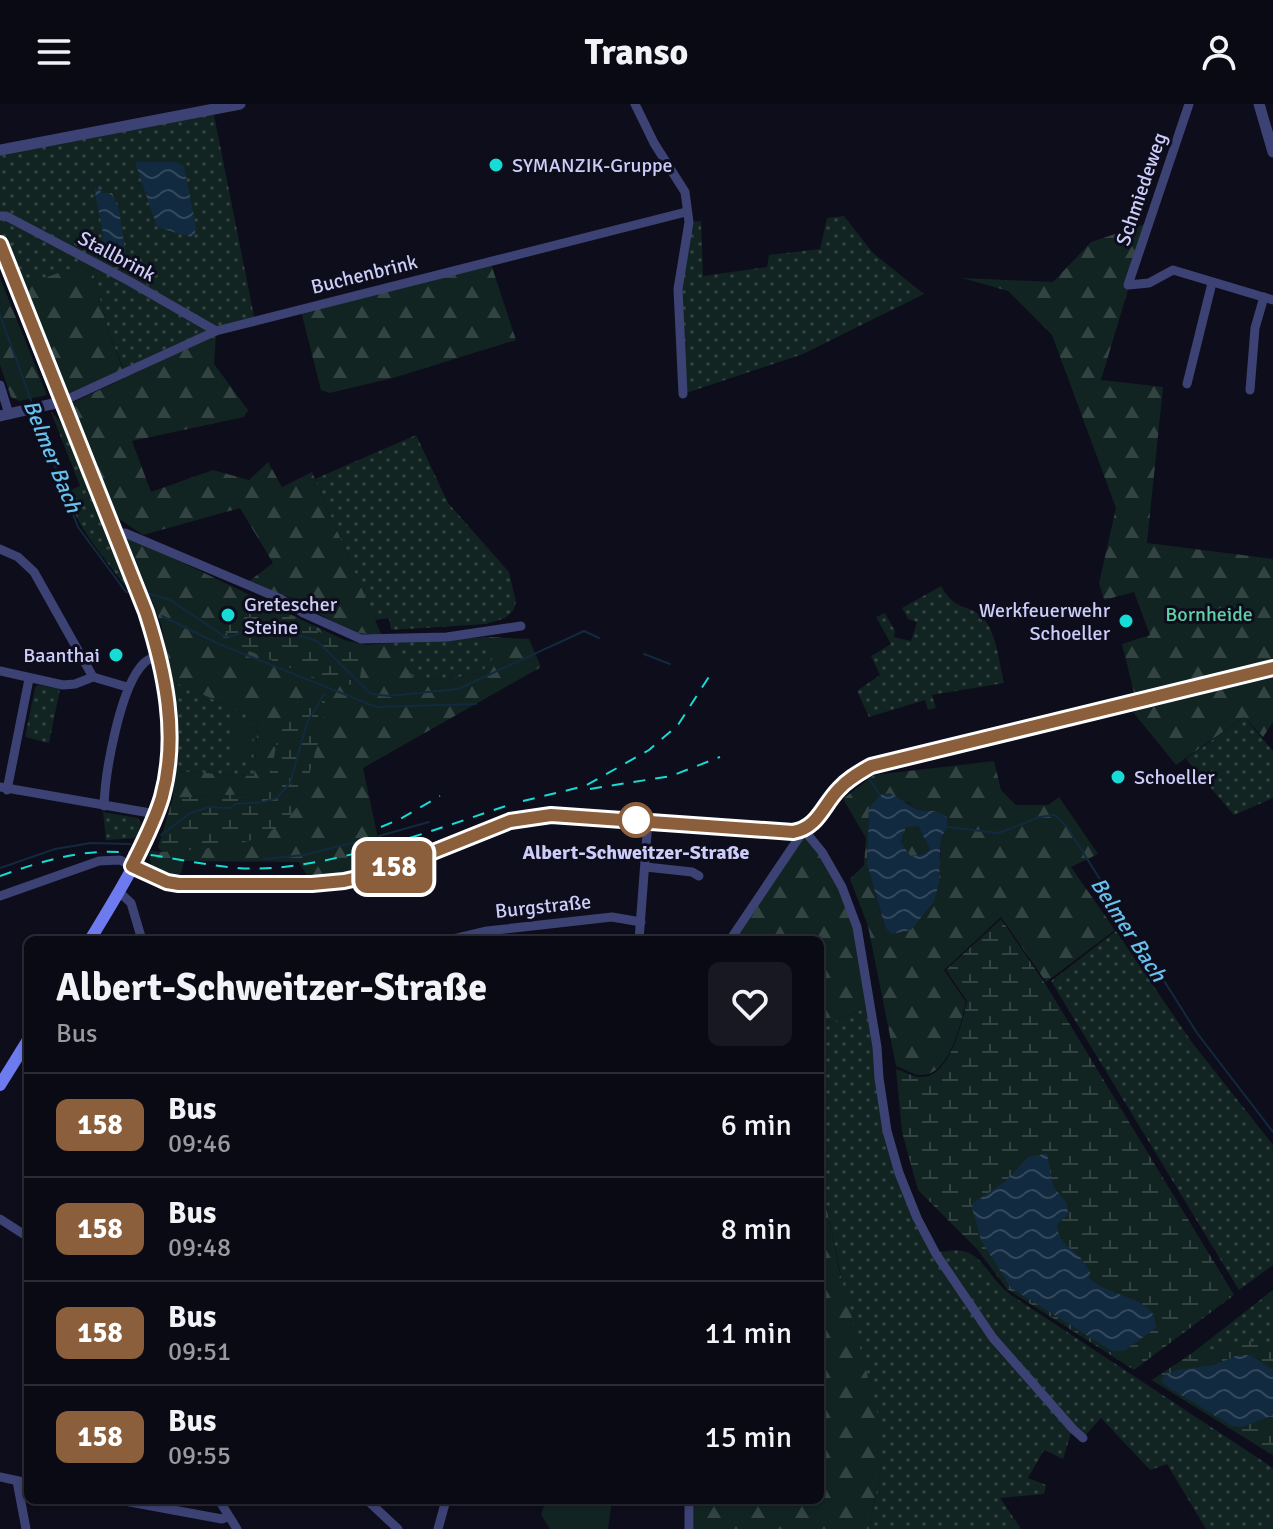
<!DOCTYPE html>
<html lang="en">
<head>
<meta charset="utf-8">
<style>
  :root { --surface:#0a0a14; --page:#181822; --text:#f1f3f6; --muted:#999aa0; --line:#2a2b34 }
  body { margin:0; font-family:Signika,sans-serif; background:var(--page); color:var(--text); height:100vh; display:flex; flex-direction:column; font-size:30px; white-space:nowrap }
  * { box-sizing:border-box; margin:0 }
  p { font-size:26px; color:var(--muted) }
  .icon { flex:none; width:44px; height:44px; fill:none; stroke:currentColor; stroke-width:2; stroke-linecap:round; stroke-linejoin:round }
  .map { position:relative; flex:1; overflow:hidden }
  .details { position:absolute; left:24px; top:832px; width:800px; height:568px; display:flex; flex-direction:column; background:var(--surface); border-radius:12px; box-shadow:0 2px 6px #0004,0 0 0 2px var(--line) }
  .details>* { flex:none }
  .badge { padding:0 16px; border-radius:12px; font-size:28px; line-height:52px }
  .map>.badge { position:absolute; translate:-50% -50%; box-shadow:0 0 0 4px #fff }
  .round { display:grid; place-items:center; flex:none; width:84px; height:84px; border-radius:12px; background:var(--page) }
  .overview { display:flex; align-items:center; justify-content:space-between; height:136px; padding:0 32px }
  h1 { font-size:38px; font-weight:700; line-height:60px }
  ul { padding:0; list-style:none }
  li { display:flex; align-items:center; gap:24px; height:104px; padding:0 32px; border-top:2px solid var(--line) }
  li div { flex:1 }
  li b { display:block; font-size:30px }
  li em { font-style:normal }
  li .badge { min-width:88px; font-weight:700; text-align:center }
  header { display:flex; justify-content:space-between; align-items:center; height:104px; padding:0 32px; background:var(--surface); font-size:36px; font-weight:700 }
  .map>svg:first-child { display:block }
  .grass { fill:url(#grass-dots) }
  .forest { fill:url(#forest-firs); fill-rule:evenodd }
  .wetland { fill:url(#wetland-marsh) }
  .garden { fill:#112421 }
  .water { fill:url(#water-waves); fill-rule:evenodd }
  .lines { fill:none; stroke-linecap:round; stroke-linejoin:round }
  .stream { stroke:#122a3f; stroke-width:2 }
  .minor { stroke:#3d4275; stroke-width:9 }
  .tertiary { stroke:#3d4275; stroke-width:11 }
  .secondary { stroke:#6e7bef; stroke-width:12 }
  .rail { stroke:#17dbd5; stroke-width:2; stroke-dasharray:12 10; stroke-linecap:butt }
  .line-casing { stroke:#fff; stroke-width:18 }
  .line { stroke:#8b5e3c; stroke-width:12 }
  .poi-dot { fill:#17dbd5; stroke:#0e0d1b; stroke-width:3 }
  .stop-dot { fill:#fff; stroke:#8b5e3c; stroke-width:4 }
  .labels { text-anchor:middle; stroke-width:6; stroke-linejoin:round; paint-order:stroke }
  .poi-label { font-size:20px; fill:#cdcdfa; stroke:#0e0d1b; text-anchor:start }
  .street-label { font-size:20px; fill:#cdcdfa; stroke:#0e0d1b }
  .park-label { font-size:20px; fill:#62d1a7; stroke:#0e0d1b }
  .stop-label { font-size:20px; font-weight:bold; fill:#cdcdfa; stroke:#0e0d1b }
  .water-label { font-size:22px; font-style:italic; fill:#66c1ef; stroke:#0e0d1b }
</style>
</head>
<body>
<header><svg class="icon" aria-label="menu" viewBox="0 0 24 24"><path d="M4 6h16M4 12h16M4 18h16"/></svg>Transo<svg class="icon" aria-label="person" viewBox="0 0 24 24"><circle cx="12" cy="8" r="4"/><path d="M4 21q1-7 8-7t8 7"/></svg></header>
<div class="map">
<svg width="1273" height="1425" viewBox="0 0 1273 1425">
  <defs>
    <pattern id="grass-dots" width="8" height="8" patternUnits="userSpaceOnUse" patternTransform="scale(2)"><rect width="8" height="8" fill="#112421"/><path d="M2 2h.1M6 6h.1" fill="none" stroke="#324342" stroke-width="1.8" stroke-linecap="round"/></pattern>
    <pattern id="forest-firs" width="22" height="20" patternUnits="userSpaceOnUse" patternTransform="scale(2)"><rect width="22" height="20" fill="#112421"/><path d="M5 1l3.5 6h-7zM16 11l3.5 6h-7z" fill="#324342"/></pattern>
    <pattern id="wetland-marsh" width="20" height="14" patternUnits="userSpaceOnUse" patternTransform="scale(2)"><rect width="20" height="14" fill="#112421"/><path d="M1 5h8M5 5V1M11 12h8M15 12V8" fill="none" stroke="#324342"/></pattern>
    <pattern id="water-waves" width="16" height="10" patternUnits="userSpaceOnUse" patternTransform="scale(2)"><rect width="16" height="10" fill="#122a3f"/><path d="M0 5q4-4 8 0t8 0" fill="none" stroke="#33485c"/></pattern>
  </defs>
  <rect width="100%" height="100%" fill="#0e0d1b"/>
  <g class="grass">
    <polygon points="213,6 255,217 216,227 125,269 109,229 90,158 17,184 0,139 0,46"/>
    <polygon points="844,112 873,149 924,190 803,250 683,290 678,185 689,118 701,117 703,172 767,163 769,151 820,145 827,114"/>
    <path d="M 51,308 C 70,320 117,453 128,481 L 124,481 C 104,452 74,422 68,387 L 80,382 Z"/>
    <polygon points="416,331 448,399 509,468 516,498 513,507 505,514 486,520 391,526 389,514 375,516 315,375"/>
    <path d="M 941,482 C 956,508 966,499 981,512 C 997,527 999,559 1004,579 L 932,591 L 936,604 L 928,606 L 925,596 L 869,613 L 857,587 L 880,571 L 871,552 L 891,540 L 876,513 L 885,509 L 895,527 L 894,533 L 911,537 L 917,518 L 908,515 L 902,504 Z"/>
    <polygon points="489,533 494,555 481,569 448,575 413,574 387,539"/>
    <polygon points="172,577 258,615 254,672 174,667 176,632"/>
    <polygon points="38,581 60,585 49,639 25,633 35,584"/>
    <polygon points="1244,613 1273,647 1273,694 1234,711 1186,655"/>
    <polygon points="103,708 138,714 141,720 137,734 106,736"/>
    <polygon points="1116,827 1191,937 1273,1041 1273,1161 1239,1186 1051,877"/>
    <path d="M 870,902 L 887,1027 L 936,1149 C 983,1137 980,1167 1011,1191 L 1273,1364 L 1273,1425 L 1206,1425 L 1167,1360 L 1150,1366 L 1101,1314 L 1083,1334 L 1072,1326 L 1063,1355 L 1044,1346 L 1028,1374 L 1046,1381 L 1044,1390 L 1000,1394 L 1021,1425 L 869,1425 L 881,1365 L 820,1071 L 820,924 Z"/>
    <polygon points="1273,1186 1273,1351 1152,1276 1191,1250"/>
  </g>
  <g class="forest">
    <polygon points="1148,119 1101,276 1163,283 1147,439 1273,455 1273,558 1135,593 1122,540 1150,531 1134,488 1104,496 1099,479 1116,404 1052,231 1008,187 962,174 1053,178 1091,138"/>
    <polygon points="90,158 109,229 123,266 67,290 24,181"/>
    <polygon points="491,160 516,236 393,274 329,289 321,286 301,207"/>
    <polygon points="0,174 47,291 19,297 11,293 0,261"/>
    <polygon points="216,231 214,260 248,306 244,313 132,337 151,388 213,366 249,376 268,358 282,383 312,368 382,532 351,528 291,494 248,478 273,459 240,404 143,431 118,414 72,299"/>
    <path d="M 131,434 L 344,536 L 367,541 L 387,539 L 414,574 L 448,575 L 481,569 L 493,554 L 489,533 L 529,535 L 541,563 L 363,664 L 383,758 L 344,769 L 307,772 L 299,758 L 184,757 L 181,770 C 163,770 147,768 150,747 L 162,748 L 249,690 L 173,694 L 174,667 L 254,672 L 258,615 L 172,577 L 161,520 L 127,435 Z"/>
    <polygon points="1273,572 1273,618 1263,633 1244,613 1176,661 1133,608"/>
    <path d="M 994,657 L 1001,686 L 1016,701 L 1048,701 L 1059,693 L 1098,750 L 1071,763 L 1115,826 L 1046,878 L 1001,813 L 944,866 L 966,898 C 961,918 950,972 921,971 C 913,971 903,964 896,962 L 868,822 L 850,775 L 864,761 L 866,734 L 843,695 L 874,671 ZM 907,698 L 918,706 L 935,707 L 941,734 L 941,753 L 885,824 L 867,760 L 869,704 Z"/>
    <polygon points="906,722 918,722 930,745 924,750 910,752 901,738"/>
    <polygon points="804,726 822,748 857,823 870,902 820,924 820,836 730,836"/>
    <polygon points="820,1071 839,1165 880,1319 881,1365 869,1425 694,1425 694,1396 820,1396"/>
  </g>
  <g class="wetland">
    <path d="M 279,506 L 355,547 L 362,560 L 359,581 L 330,580 L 232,540 L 222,520 C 232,522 244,521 246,509 Z"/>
    <path d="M 324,590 C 328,613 319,634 313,656 C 309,671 306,689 297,703 C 265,747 211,743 162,748 L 158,743 L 173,694 L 249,690 C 285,676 267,624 294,601 C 303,593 313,594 324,590 Z"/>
    <path d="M 1001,815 L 1046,881 L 1234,1191 L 1134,1266 L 1007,1185 L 977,1145 L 918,1086 L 902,1028 L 896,965 C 903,967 913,973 920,973 C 950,975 962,918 967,897 L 946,866 Z"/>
    <polygon points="1249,1237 1273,1245 1273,1351 1152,1276 1191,1250"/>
  </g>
  <g class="garden">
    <polygon points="232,614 254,615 251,658 230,656"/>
    <polygon points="546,1396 612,1396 608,1425 550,1425 541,1411"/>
  </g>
  <g class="water">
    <polygon points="135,58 176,58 184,62 196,123 195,129 191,133 157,123"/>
    <path d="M 94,83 L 103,89 L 112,89 L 119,105 L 126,153 C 117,155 109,155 102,148 L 103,130 Z"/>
    <path d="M 890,689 L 918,706 L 935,707 L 947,713 L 947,723 L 941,734 L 939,779 L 934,797 L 911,826 L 892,830 L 885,823 L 867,760 L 869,704 L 880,691 ZM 918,722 L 930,745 L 924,750 L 910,752 L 901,738 L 906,723 Z"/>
    <path d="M 1047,1050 L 1053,1082 L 1067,1100 L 1068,1111 L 1057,1120 C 1057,1136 1068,1142 1078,1151 C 1083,1156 1087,1163 1090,1168 L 1089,1174 C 1106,1190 1144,1194 1153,1210 C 1155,1214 1155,1219 1156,1224 L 1125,1246 L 1112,1247 L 1011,1184 L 981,1136 L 972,1104 L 973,1099 L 1005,1078 L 1029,1052 Z"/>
    <polygon points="1238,1251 1250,1251 1273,1266 1273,1311 1243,1323 1232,1322 1165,1281 1162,1277 1164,1271 1178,1266 1214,1261"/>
  </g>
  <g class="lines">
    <g class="stream">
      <polyline points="0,161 10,185"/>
      <polyline points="0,211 32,299"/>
      <polyline points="35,309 78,423 126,488 133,488"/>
      <path d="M 147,489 L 170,496 L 224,532 C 239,535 247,521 262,520 L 317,537 L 371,590 L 389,592 L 458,585 L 584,527 L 599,534"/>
      <polyline points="162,512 219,540 376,603 476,600"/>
      <polyline points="644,550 670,560"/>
      <polyline points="869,675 880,691"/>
      <polyline points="947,723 999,729 1040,713 1055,711 1067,723 1197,929 1273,1028"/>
      <polyline points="161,731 189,710 209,703 229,704 236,700 264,698 277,694 290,679 307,619 324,590"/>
      <polyline points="379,732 429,718"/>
      <polyline points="264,755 304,751 367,735"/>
      <polyline points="0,764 55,745 91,739 130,740"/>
    </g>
    <g class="minor">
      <polyline points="635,0 654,39 685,88 689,118 678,185 683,290"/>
      <polyline points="1189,0 1128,181 1149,179 1173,166 1273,196"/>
      <polyline points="0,112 6,112 129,177 216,227"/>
      <polyline points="1187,280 1212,179"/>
      <polyline points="0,281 9,310"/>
      <polyline points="1250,286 1255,224 1264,193"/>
      <polyline points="61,298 216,227 686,108"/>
      <polyline points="116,431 125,429 281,495 303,509 361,535 447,533 521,522"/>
      <polyline points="0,445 18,453 34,468 93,573"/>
      <polyline points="0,567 63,581 75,580 93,573 127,583"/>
      <polyline points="0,683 156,710"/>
      <polyline points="7,686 29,575"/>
      <path d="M 104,702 C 105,669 120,582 144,559 C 148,555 155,553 160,550"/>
      <polyline points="646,763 692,768 699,772"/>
      <polyline points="119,788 131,799 142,836"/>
      <polyline points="0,792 99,757 120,756 132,762"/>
      <polyline points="449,836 487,827 612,813 641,818"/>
      <polyline points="639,836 648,717"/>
      <polyline points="730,836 804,726 822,748 842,783 857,823 877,943 879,974 887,1027 899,1069 917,1114 936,1150 993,1234 1073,1325 1083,1334"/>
      <polyline points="0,1115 28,1133"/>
      <polyline points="0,1373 28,1379"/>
      <polyline points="17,1377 26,1425"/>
      <polyline points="119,1396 222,1415 228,1413"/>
      <polyline points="219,1396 237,1425"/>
      <polyline points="367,1396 398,1425"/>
      <polyline points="689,1396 689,1425"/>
      <polyline points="438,1425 446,1396"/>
    </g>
    <g class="tertiary">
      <polyline points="1259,0 1273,48"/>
      <polyline points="0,46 240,0"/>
      <polyline points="0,312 61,298"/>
      <path d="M 132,762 L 167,778 L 179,780 L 312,780 L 364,773 L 510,717 L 551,711 L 793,728 C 818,724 823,701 839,685 C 848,675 859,669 871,662 L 1273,564"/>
    </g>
    <g class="secondary">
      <path d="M 0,139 C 21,204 48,269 74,332 C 120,441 189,562 164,684 C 153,736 117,791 90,836"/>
      <polyline points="0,981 28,936"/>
    </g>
    <g class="rail">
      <polyline points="590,685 671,672 720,653"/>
      <polyline points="523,697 585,682 649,646 678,621 710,571"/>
      <polyline points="381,723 400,715 440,692"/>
      <path d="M 0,772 C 39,758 77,746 119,748 C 170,750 219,768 271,764 C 347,759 439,724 512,700"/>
    </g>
  </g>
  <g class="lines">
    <g class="line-casing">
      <path id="line" d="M 0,140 L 146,508 C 165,567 179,631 162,693 C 155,717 143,740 132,762 L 167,778 L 179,780 L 312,780 L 344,777 L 383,768 L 510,717 L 551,711 L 793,728 C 818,724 823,701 839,685 C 848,675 859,669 871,662 L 1273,564"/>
    </g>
    <use href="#line" class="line"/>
  </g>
  <g class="poi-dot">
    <circle cx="496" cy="61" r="8"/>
    <circle cx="228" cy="511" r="8"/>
    <circle cx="1126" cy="517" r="8"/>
    <circle cx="116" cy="551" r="8"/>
    <circle cx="1118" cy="673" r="8"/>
  </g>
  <circle class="stop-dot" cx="636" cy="716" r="16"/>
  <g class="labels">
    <g class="poi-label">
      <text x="512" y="68">SYMANZIK-Gruppe</text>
      <text x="244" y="507">Gretescher<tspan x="244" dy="23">Steine</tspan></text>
      <text x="1110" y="513" text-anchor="end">Werkfeuerwehr<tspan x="1110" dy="23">Schoeller</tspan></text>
      <text x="100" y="558" text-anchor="end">Baanthai</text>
      <text x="1134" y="680">Schoeller</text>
    </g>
    <g class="street-label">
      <text transform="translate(1141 85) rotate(-71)" y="7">Schmiedeweg</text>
      <text transform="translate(117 152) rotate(28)" y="7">Stallbrink</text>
      <text transform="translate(364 170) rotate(-14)" y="7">Buchenbrink</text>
      <text transform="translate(543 802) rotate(-6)" y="7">Burgstraße</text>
    </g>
    <g class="park-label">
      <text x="1209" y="517">Bornheide</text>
    </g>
    <g class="stop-label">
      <text x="636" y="755">Albert-Schweitzer-Straße</text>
    </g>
    <g class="water-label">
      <text transform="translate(53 352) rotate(68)" y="8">Belmer Bach</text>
      <text transform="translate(1129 825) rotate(57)" y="8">Belmer Bach</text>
    </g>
  </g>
</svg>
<b class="badge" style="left:394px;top:763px;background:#8b5e3c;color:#fff">158</b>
<section class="details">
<div class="overview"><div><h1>Albert-Schweitzer-Straße</h1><p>Bus</p></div><a class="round"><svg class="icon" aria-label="heart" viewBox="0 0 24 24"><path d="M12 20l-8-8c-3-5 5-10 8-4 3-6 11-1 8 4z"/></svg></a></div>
<ul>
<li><span class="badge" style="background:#8b5e3c;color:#fff">158</span><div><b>Bus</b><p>09:46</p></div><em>6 min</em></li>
<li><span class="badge" style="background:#8b5e3c;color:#fff">158</span><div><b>Bus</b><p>09:48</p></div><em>8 min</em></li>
<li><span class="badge" style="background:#8b5e3c;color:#fff">158</span><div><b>Bus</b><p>09:51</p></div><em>11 min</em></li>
<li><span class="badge" style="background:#8b5e3c;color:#fff">158</span><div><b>Bus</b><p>09:55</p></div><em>15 min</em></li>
</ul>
</section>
</div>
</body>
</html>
